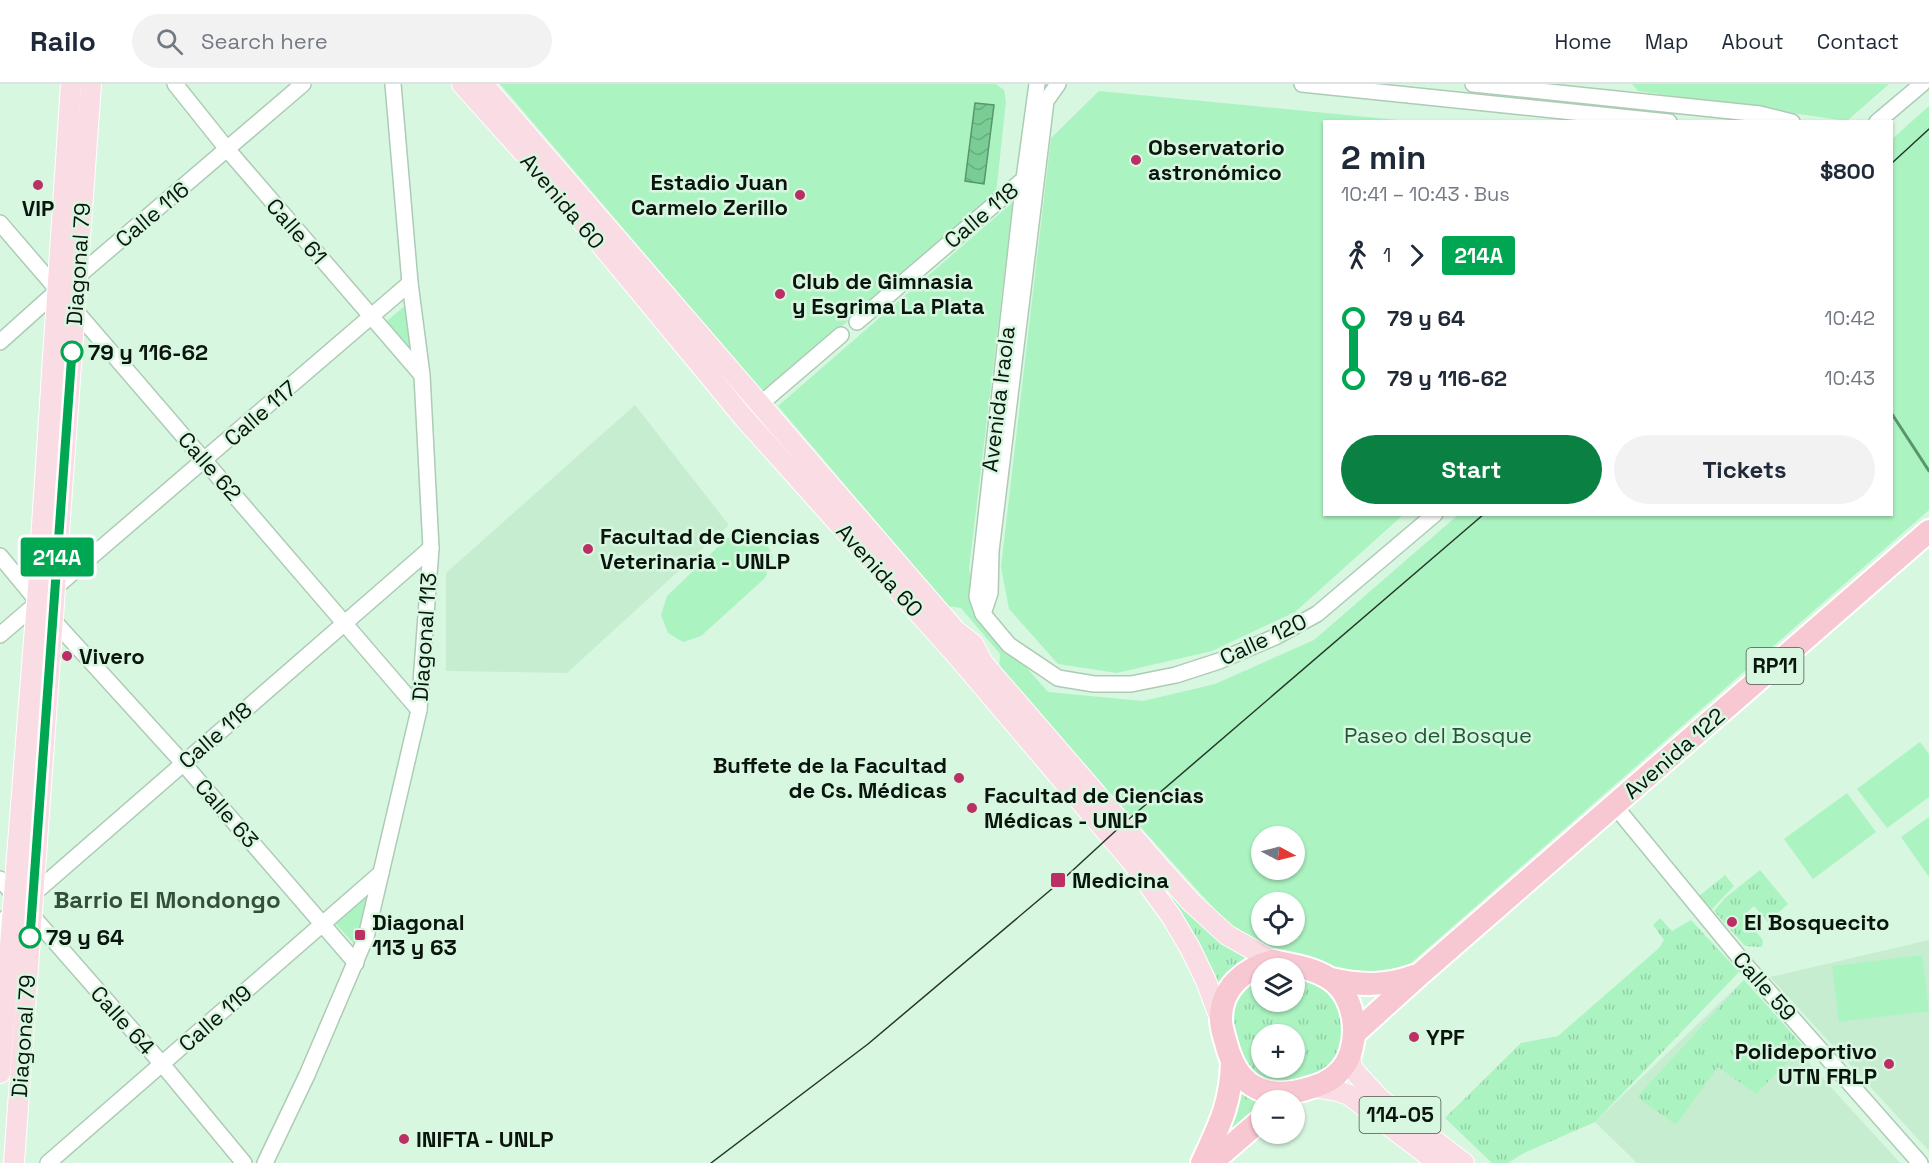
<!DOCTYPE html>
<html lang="en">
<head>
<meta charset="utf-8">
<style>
  :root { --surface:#fff; --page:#f2f2f3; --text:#1f2937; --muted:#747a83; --line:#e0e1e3; --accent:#0b8043 }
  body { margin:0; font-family:"Space Grotesk",sans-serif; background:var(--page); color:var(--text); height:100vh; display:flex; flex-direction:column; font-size:22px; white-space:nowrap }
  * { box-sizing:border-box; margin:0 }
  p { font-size:20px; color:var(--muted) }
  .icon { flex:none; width:33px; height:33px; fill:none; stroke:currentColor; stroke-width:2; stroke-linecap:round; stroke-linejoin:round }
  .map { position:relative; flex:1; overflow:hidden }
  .drawer { position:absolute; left:1323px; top:36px; width:570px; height:396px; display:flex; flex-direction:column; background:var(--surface); border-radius:0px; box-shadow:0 2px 4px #0004 }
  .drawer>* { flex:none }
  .badge { padding:0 12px; border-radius:4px; font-size:21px; line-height:39px }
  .needle { width:39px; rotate:97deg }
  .buttons { position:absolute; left:1251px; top:742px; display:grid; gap:12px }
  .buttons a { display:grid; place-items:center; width:54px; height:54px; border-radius:50%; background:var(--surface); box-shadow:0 2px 4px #0004; font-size:30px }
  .map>.badge { position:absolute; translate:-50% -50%; box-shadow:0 0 0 3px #fff }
  .legs { display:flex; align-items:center; gap:9px; height:66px; padding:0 18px; font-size:20px }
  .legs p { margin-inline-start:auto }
  .headline { display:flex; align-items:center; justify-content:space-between; height:102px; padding:0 18px }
  h1 { font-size:33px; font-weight:700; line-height:45px }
  .cta { display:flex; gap:12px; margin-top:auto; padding:12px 18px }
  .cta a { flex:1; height:69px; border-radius:36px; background:var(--accent); color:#fff; font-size:24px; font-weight:700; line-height:69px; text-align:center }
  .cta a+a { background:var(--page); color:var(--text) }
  ul { padding:0 18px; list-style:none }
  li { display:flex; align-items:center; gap:21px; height:60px; font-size:22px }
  li i { display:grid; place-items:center; width:9px; height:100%; margin:0 8px; background:currentColor }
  li i::after { content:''; width:15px; height:15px; margin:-8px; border:4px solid; border-radius:50%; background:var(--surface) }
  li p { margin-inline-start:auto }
  li:first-child i { background:linear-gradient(#0000 50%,currentColor 0) }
  li:last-child i { background:linear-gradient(currentColor 50%,#0000 0) }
  header { display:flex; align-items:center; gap:36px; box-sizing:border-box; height:84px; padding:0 30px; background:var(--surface); border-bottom:2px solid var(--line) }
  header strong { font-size:28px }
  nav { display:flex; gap:33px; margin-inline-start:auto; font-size:21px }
  .search { width:420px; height:54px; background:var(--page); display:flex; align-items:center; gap:15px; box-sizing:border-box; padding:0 21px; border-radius:33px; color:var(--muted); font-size:22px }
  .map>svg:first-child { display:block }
  .built { fill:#c7edd1 }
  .grass { fill:url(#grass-tufts); fill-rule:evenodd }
  .park { fill:#acf3c2; fill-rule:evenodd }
  .water { fill:url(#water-waves); stroke:#58956c; stroke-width:1.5 }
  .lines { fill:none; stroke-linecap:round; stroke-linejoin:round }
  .stream { stroke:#58956c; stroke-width:3 }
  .minor-casing { stroke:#adcbb5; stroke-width:18 }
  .major-casing { stroke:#fff; stroke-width:22 }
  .highway-casing { stroke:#fff; stroke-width:26 }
  .minor { stroke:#fff; stroke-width:15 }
  .major { stroke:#fadde4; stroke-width:20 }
  .highway { stroke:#f7c7d2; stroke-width:22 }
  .tram { stroke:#28362c; stroke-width:1.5 }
  .line-1-casing { stroke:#fff; stroke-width:14 }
  .line-1 { stroke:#00a651; stroke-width:9 }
  .poi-dot { fill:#bb2f64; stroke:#d8f7e0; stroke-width:2 }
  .stop-1-dot { fill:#fff; stroke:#00a651; stroke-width:3 }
  .labels { text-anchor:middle; stroke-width:5; stroke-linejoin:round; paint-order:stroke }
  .shield { fill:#d8f7e0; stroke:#48594c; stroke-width:1.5 }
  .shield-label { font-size:21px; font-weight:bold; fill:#0a150d }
  .poi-label { font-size:22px; font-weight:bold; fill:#0a150d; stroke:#d8f7e0; text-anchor:start }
  .street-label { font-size:22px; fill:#0a150d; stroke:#d8f7e0 }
  .stop-label { font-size:22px; font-weight:bold; fill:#0a150d; stroke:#d8f7e0; text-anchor:start }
  .park-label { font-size:22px; fill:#1e5936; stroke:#d8f7e0 }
  .neighbourhood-label { font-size:24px; font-weight:bold; fill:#354f3d; stroke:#d8f7e0 }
</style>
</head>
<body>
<header>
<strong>Railo</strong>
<div class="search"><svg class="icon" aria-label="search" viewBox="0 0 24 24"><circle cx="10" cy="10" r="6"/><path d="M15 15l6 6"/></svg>Search here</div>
<nav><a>Home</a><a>Map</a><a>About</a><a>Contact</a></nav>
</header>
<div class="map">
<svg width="1929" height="1079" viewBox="0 0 1929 1079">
  <defs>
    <pattern id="grass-tufts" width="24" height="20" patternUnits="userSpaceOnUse" patternTransform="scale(1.5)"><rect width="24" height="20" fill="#acf3c2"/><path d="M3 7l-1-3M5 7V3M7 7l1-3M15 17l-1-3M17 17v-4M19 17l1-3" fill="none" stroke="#93cfa6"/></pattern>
    <pattern id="water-waves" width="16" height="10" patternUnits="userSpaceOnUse" patternTransform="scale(1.5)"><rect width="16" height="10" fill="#7acc95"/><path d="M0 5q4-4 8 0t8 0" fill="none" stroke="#68ae7f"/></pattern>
  </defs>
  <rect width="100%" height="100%" fill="#d8f7e0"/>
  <g class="built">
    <polygon points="635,321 729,441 567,589 446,587 446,489"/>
    <polygon points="1929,856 1929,1067 1770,893"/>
    <polygon points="1744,896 1803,962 1809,979 1900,1079 1637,1079 1595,1038"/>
  </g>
  <g class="grass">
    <polygon points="1121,755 1253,875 1218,908 1202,868 1181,827"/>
    <polygon points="1760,786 1788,820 1768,838 1754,822 1743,832 1763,856 1762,863 1745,862 1714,827 1725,814"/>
    <polygon points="1725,791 1734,802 1711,826 1699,812"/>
    <polygon points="1660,834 1672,847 1691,836 1739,888 1595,1038 1522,1070 1508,1079 1492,1079 1445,1034 1521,959 1558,952 1659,864 1664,856 1653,841"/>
    <path d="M 1261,893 L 1262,918 L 1294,918 L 1295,894 C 1340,909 1336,911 1347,956 L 1328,990 L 1290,1003 L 1251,992 C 1236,964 1217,905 1261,893 ZM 1262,951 L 1294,951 L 1294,984 L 1262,984 Z"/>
    <polygon points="1744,896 1803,962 1756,1010 1718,983 1676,1041 1637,1013"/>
    <polygon points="1240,1005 1261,1017 1261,1022 1214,1066"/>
  </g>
  <g class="park">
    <path d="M 500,0 L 996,0 L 1004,6 L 1006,17 L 996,110 L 764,309 ZM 975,19 L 994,21 L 984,100 L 965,97 Z"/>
    <polygon points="1632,0 1889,0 1847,37 1638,7"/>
    <polygon points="1099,7 1408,37 1324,38 1324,430 1403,431 1295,528 1212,567 1117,589 1058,580 1009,525 1001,483 1051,54"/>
    <path d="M 1929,22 L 1929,426 L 1411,879 L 1374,896 L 1346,890 L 1258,860 L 1227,839 L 999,586 L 1000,570 L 961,524 L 948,522 L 778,322 L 1013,118 L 969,485 L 979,530 L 1048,608 L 1143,617 L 1215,600 L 1314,556 L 1458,431 L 1892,430 L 1892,55 ZM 1262,753 L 1294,753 L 1294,786 L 1262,786 ZM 1262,819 L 1294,819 L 1294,852 L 1262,852 Z"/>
    <polygon points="407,220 413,268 387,237"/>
    <polygon points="747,446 765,455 773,473 765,494 701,552 683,558 668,549 661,531 667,512 726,455"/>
    <polygon points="1920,658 1929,670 1929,713 1887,744 1857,705"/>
    <polygon points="1847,709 1876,748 1813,795 1784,755"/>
    <polygon points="1929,733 1929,793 1901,753"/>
    <polygon points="371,807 356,862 335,839"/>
    <polygon points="1922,871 1929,927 1839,938 1832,882"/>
  </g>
  <polygon class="water" points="975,19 994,21 984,100 965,97"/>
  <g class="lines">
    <polyline class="stream" points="1892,330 1929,387"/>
    <g class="minor-casing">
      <g id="minor">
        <polyline points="175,0 227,65 421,290"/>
        <polyline points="1037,0 1024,95 977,513 983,530 1009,561 1058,594 1094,600 1131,600 1176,591 1219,577 1275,553 1317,530 1435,430"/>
        <polyline points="1302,0 1669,38"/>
        <polyline points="1473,0 1760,30 1792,38"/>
        <polyline points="1877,38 1922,0"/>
        <polyline points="0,139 419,626"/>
        <polyline points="857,238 1024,95"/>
        <polyline points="0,258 57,207 77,193 303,0"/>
        <polyline points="744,334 841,251"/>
        <polyline points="0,472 53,536 183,679 356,879"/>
        <polyline points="983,530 990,509 991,467 1046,17 1058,0"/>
        <polyline points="0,551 410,199"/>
        <polyline points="1614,721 1749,885 1920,1079"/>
        <polyline points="0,795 162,980 244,1079"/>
        <polyline points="0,839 431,464"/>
        <polyline points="48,1079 381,789"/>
        <polyline points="265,1079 307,991 366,853 419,626 431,464 422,291 410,199 393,0"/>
      </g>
    </g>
    <g class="major-casing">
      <g id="major">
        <polyline points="462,0 541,88 744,334 958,573 1132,778 1171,832 1190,864 1206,897 1221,937"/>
        <polyline points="483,0 956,547 973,560 983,579 1162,786 1192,819 1227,851 1273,877"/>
        <polyline points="1350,970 1352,983 1356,989 1380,1015 1464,1079"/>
        <polyline points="0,989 37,518 71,0"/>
        <polyline points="1313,1003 1338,1007 1349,1011 1438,1079"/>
        <polyline points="14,1079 91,0"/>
      </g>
    </g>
    <g class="highway-casing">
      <g id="highway">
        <path d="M 1273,877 C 1292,881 1314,884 1330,895 C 1358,913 1362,965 1339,988 C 1329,999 1316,1002 1303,1006 C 1261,1017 1236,999 1226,959 C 1224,952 1221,943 1221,936 C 1220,904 1245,884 1273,877 Z"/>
        <path d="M 1331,895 C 1361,902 1386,902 1414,892"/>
        <polyline points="1355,949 1419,891 1929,447"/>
        <path d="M 1202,1079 C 1219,1042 1231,1020 1232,978"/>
        <polyline points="1211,1079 1262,1035"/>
      </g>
    </g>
    <use href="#minor" class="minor"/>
    <use href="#major" class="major"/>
    <use href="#highway" class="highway"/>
    <g class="tram">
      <polyline points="1892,79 1929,45"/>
      <polyline points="711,1079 868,960 1060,798 1122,741 1484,430"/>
    </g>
  </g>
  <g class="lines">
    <g class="line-1-casing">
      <polyline id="line-1" points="30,853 72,268"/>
    </g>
    <use href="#line-1" class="line-1"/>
  </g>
  <g class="poi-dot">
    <circle cx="1136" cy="76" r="6"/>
    <circle cx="38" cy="101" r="6"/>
    <circle cx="800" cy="111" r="6"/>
    <circle cx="780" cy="210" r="6"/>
    <circle cx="588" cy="465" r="6"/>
    <circle cx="67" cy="572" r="6"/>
    <circle cx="959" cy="694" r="6"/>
    <circle cx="972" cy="724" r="6"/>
    <rect x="1050" y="788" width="16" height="16" rx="3"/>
    <circle cx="1732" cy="838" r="6"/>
    <rect x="354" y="845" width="12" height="12" rx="3"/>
    <circle cx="1414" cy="953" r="6"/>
    <circle cx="1889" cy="980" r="6"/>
    <circle cx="404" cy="1055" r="6"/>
  </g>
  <g class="stop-1-dot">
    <circle cx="72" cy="268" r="10"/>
    <circle cx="30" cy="853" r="10"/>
  </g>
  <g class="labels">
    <g class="shield">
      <rect x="1746.5" y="564" width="57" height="36" rx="4.5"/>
      <rect x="1359.5" y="1013" width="81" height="36" rx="4.5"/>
    </g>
    <g class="shield-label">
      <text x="1775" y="589">RP11</text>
      <text x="1400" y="1038">114-05</text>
    </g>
    <g class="poi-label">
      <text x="1148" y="71">Observatorio<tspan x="1148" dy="25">astronómico</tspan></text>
      <text x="788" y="106" text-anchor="end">Estadio Juan<tspan x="788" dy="25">Carmelo Zerillo</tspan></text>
      <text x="38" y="132" text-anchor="middle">VIP</text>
      <text x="792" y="205">Club de Gimnasia<tspan x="792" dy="25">y Esgrima La Plata</tspan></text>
      <text x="600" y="460">Facultad de Ciencias<tspan x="600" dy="25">Veterinaria - UNLP</tspan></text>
      <text x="79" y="580">Vivero</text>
      <text x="947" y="689" text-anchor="end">Buffete de la Facultad<tspan x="947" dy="25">de Cs. Médicas</tspan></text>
      <text x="984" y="719">Facultad de Ciencias<tspan x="984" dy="25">Médicas - UNLP</tspan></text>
      <text x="1072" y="804">Medicina</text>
      <text x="372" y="846">Diagonal<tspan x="372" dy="25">113 y 63</tspan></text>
      <text x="1744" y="846">El Bosquecito</text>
      <text x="1426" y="961">YPF</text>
      <text x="1877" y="975" text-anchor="end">Polideportivo<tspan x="1877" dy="25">UTN FRLP</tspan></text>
      <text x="416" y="1063">INIFTA - UNLP</text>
    </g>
    <g class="street-label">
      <text transform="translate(563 117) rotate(50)" y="8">Avenida 60</text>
      <text transform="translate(152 130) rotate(-40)" y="8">Calle 116</text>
      <text transform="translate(981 131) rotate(-40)" y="8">Calle 118</text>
      <text transform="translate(297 147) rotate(49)" y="8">Calle 61</text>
      <text transform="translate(78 180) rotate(-86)" y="8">Diagonal 79</text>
      <text transform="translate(998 315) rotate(-83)" y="8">Avenida Iraola</text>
      <text transform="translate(260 329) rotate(-41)" y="8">Calle 117</text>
      <text transform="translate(210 382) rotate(49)" y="8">Calle 62</text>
      <text transform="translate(880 486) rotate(48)" y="8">Avenida 60</text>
      <text transform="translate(424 553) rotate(-86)" y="8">Diagonal 113</text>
      <text transform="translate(1263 555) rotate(-25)" y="8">Calle 120</text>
      <text transform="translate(215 651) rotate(-41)" y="8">Calle 118</text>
      <text transform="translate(1674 669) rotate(-41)" y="8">Avenida 122</text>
      <text transform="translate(227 729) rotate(49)" y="8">Calle 63</text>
      <text transform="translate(1765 902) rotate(49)" y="8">Calle 59</text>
      <text transform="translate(215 934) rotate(-41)" y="8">Calle 119</text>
      <text transform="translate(123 936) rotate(48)" y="8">Calle 64</text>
      <text transform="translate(23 952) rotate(-86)" y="8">Diagonal 79</text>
    </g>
    <g class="stop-label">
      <text x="88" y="276">79 y 116-62</text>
      <text x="46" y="861">79 y 64</text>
    </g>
    <g class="park-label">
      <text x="1438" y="659">Paseo del Bosque</text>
    </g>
    <g class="neighbourhood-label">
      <text x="167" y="824">Barrio El Mondongo</text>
    </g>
  </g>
</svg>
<div class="buttons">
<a><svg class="needle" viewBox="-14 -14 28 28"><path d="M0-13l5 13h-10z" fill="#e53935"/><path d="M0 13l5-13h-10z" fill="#747a83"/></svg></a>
<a><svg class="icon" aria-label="locate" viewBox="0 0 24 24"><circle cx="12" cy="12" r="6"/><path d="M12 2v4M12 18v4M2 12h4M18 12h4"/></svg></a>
<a><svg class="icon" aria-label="layers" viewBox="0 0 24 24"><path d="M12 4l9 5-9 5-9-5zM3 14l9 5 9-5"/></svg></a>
<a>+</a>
<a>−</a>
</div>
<b class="badge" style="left:57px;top:473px;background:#00a651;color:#fff">214A</b>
<section class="drawer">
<div class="headline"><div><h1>2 min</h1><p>10:41 – 10:43 · Bus</p></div><b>$800</b></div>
<div class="legs"><svg class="icon" aria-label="walk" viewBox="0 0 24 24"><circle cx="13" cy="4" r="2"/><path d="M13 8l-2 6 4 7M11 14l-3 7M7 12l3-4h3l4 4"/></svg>1<svg class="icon" aria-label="forward" viewBox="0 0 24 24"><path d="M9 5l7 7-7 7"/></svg><b class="badge" style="background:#00a651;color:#fff">214A</b></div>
<ul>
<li><i style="color:#00a651"></i><b>79 y 64</b><p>10:42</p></li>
<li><i style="color:#00a651"></i><b>79 y 116-62</b><p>10:43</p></li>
</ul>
<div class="cta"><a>Start</a><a>Tickets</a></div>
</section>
</div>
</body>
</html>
